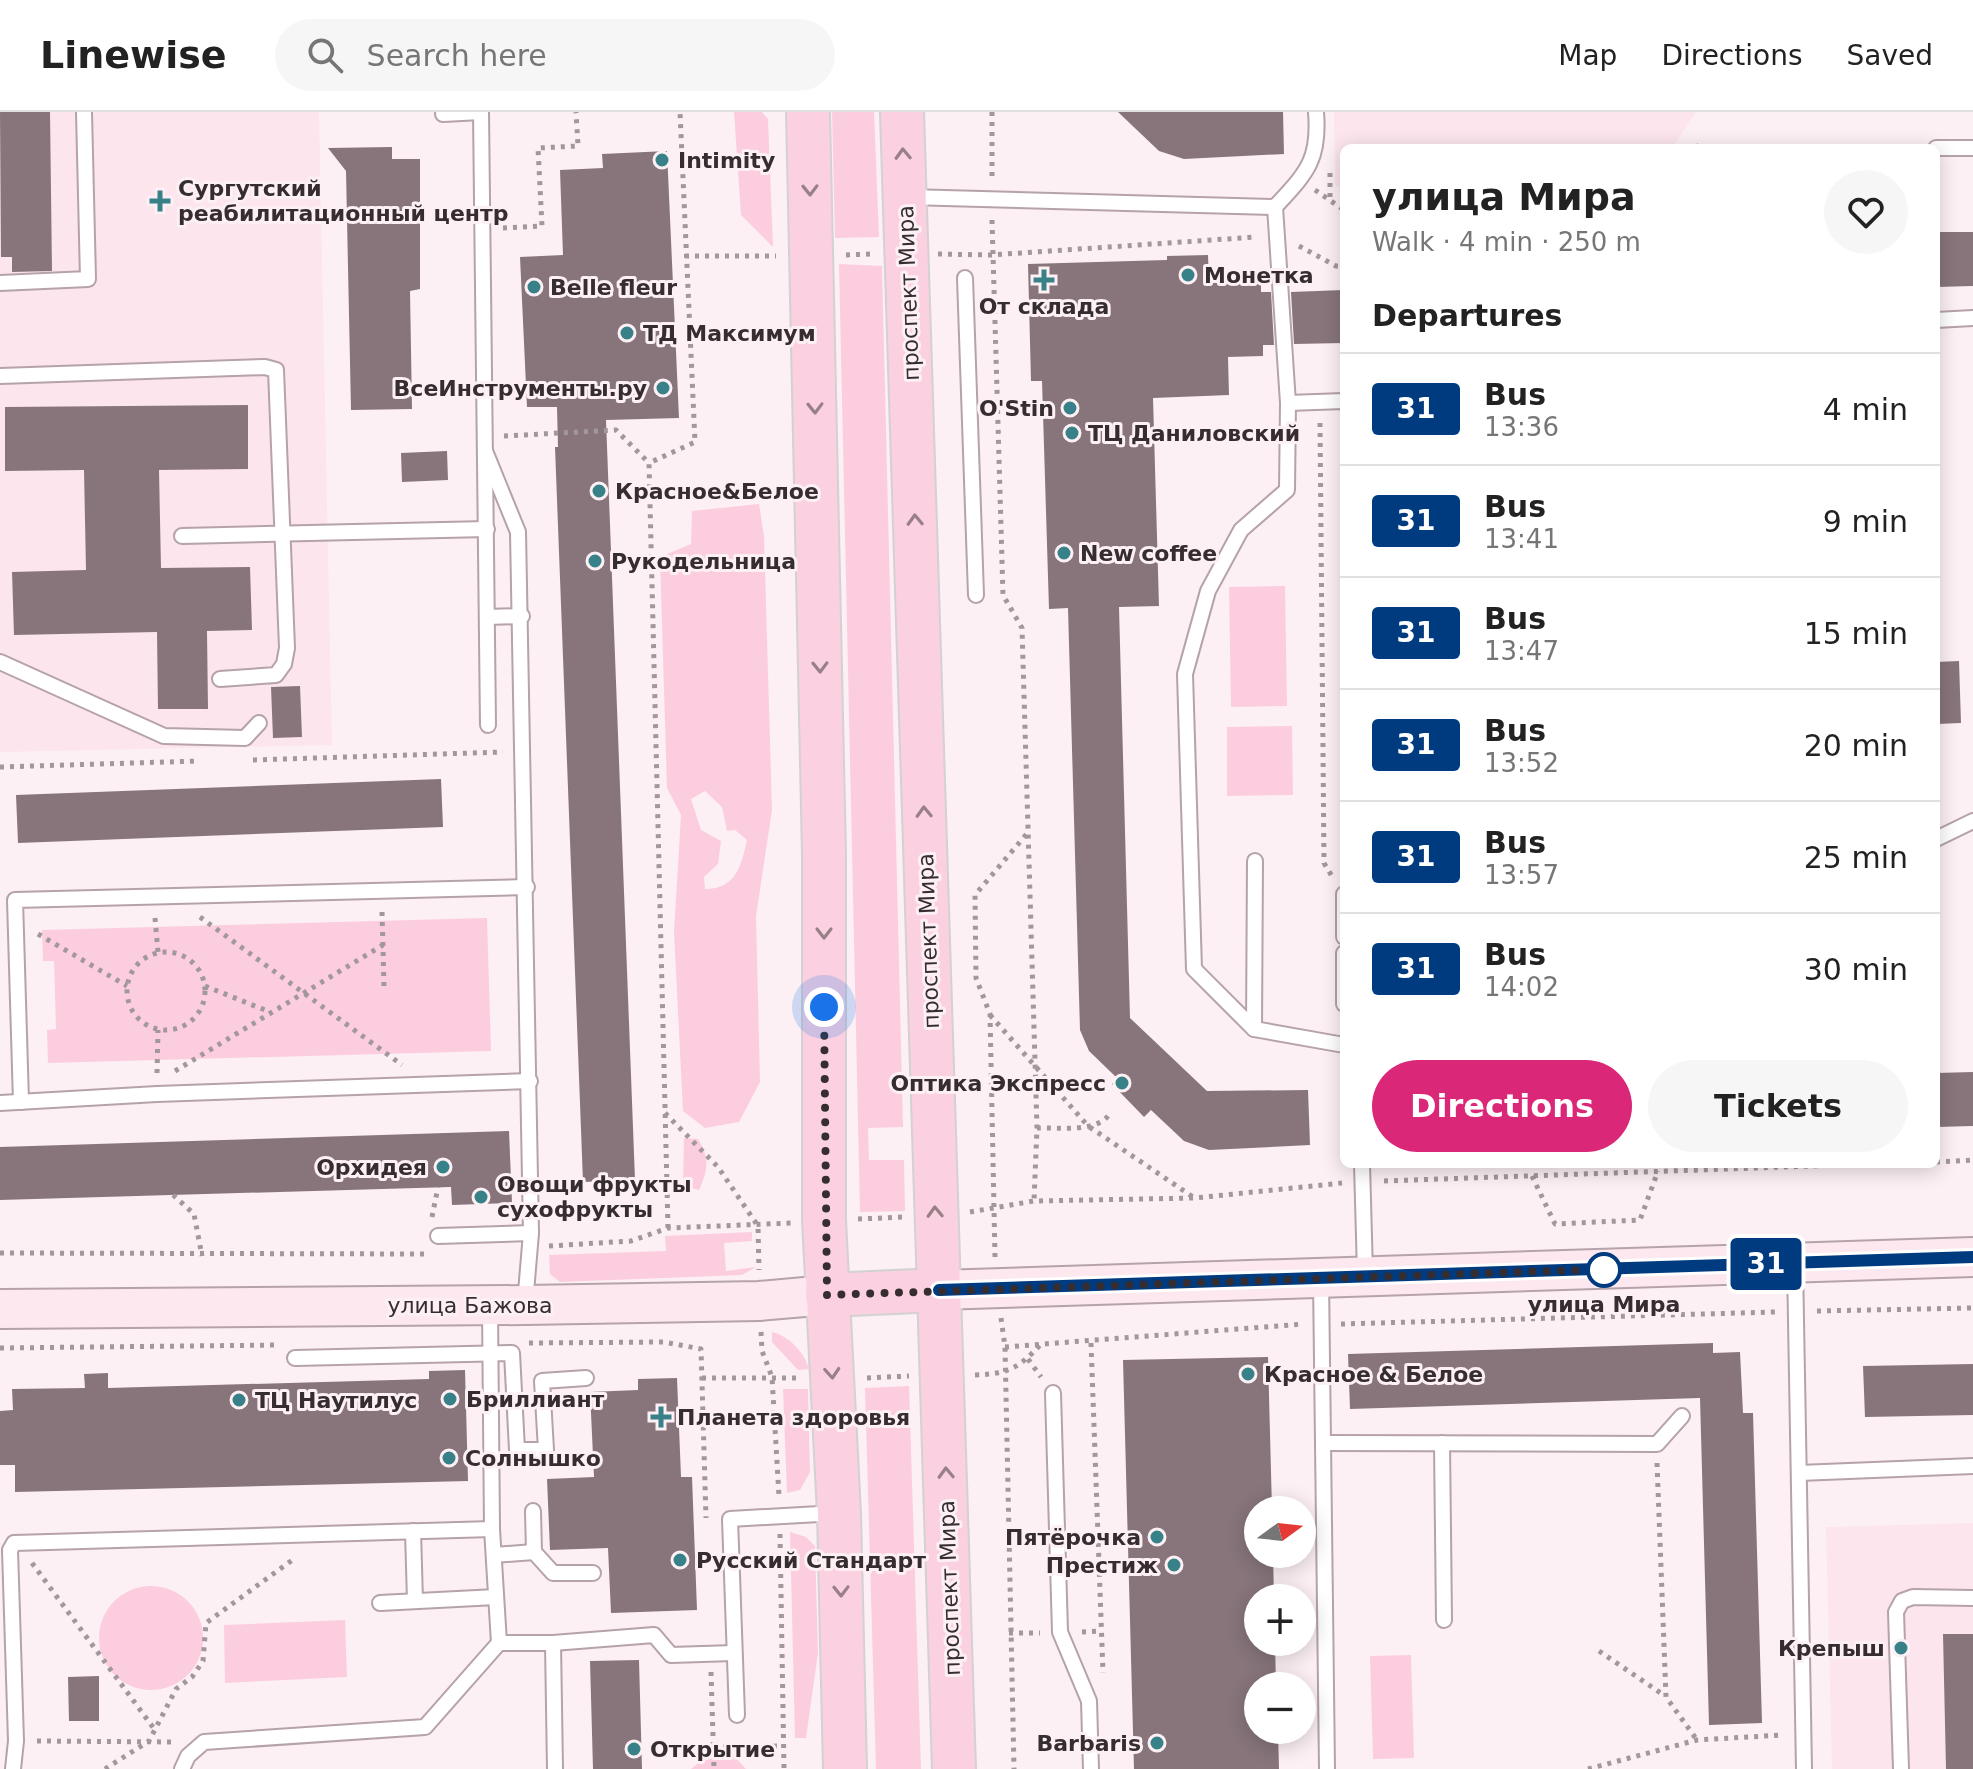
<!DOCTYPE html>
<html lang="en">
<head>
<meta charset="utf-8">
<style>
  :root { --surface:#fff; --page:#f6f6f6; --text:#222; --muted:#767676; --line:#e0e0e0; --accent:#db2777 }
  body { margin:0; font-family:"DejaVu Sans",sans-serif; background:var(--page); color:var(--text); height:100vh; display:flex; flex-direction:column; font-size:30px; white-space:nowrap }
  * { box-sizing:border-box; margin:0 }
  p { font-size:26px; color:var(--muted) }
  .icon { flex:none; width:44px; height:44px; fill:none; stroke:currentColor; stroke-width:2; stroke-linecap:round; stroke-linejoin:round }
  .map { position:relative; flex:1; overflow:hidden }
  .sheet { position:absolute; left:1340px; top:32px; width:600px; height:1024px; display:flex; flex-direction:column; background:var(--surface); border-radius:12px; box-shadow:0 4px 20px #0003 }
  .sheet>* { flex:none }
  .badge { padding:0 16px; border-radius:6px; font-size:28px; line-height:52px }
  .needle { width:52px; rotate:75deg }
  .tools { position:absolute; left:1244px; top:1384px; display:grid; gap:16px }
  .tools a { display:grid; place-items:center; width:72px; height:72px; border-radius:50%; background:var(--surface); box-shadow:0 4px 20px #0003; font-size:40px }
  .you { position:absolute; width:40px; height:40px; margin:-20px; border:6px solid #fff; border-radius:50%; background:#1a73e8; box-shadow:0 0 0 12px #1a73e833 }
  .map>.badge { position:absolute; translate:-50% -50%; box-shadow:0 0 0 4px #fff }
  h2 { padding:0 32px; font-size:30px; line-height:72px }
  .round { display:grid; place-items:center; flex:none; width:84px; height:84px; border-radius:42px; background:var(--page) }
  .headline { display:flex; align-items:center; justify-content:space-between; height:136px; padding:0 32px }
  h1 { font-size:38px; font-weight:700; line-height:60px }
  .button { display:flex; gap:16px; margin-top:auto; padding:16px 32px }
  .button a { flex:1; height:92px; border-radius:48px; background:var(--accent); color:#fff; font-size:32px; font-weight:700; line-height:92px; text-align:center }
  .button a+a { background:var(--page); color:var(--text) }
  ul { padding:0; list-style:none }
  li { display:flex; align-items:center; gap:24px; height:112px; padding:0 32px; border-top:2px solid var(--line) }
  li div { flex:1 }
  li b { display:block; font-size:30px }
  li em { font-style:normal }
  li .badge { min-width:88px; font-weight:700; text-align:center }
  header { display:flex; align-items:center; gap:48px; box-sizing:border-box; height:112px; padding:0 40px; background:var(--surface); border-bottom:2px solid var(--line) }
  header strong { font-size:38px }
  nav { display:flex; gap:44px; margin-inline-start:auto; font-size:28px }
  .search { width:560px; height:72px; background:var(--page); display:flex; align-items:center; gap:20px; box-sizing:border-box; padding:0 28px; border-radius:44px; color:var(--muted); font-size:30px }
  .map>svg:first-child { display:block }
  .built { fill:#fce5ed }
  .green { fill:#fccdde; fill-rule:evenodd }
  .building { fill:#88757c }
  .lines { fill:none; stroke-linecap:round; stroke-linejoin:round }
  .lane-casing { stroke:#b6a2a9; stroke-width:18 }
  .secondary-casing { stroke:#b6a2a9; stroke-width:42 }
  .primary-casing { stroke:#d3d1d1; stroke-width:46 }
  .path { stroke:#a2989b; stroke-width:5; stroke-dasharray:4 6; stroke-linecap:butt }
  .lane { stroke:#fff; stroke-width:14 }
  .secondary { stroke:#fde8f0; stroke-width:38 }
  .primary { stroke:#fbd1e1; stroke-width:42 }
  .oneway { stroke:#987f88 }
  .line-casing { stroke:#fff; stroke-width:18 }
  .line { stroke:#003b80; stroke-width:12 }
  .walk { stroke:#352d2f; stroke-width:8; stroke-dasharray:0 14.4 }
  .poi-dot { fill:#398189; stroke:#fcf0f4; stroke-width:3 }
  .stop-dot { fill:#fff; stroke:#003b80; stroke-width:4 }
  .labels { text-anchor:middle; stroke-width:6; stroke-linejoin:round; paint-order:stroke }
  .poi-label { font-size:22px; font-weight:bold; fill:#352d2f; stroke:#fcf0f4; text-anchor:start }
  .street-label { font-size:22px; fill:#352d2f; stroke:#fcf0f4 }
  .stop-label { font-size:22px; font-weight:bold; fill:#352d2f; stroke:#fcf0f4 }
</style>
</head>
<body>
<header>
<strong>Linewise</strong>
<div class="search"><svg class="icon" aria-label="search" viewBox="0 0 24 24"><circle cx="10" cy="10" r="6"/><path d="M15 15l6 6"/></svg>Search here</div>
<nav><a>Map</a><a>Directions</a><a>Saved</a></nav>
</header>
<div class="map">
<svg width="1973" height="1657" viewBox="0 0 1973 1657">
  <rect width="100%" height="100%" fill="#fcf0f4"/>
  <g class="built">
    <polygon points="0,0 319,0 332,633 0,640"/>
    <polygon points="1334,0 1696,0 1672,36 1344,36 1344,79 1335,73"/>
    <polygon points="1973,1411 1973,1657 1832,1657 1826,1415"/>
  </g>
  <g class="green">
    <polygon points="734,0 762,0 768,7 773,135 741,103"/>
    <polygon points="832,0 874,0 879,125 835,126"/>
    <polygon points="839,152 882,154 903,1015 868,1016 869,1048 904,1048 905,1099 860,1100"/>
    <path d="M 759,392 L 764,424 L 772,698 L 756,804 L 760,970 L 739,1010 L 705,1016 L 683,999 L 674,820 L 681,703 L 667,676 L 660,445 L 691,432 L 692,399 ZM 705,679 L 722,695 L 727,719 L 735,718 L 747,728 C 741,754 736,777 705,777 L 704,765 L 718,752 L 721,729 L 701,718 L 691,687 Z"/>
    <polygon points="1285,474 1287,594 1231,595 1229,475"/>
    <polygon points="1292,614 1293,683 1227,684 1227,615"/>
    <polygon points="487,806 491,939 48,951 47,918 56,917 54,849 43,849 42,818"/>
    <path d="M 684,1026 L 698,1027 C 710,1046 708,1058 699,1078 L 683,1074 Z"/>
    <polygon points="752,1120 752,1129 724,1131 726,1159 756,1155 742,1163 560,1170 550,1162 549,1143 666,1139 665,1124"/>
    <path d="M 772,1220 C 789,1224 804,1240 809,1257 L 798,1258 L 772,1230 Z"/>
    <polygon points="909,1274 921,1657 876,1657 865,1276"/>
    <polygon points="783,1277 808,1277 810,1360 800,1378 787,1381"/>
    <polygon points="790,1420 806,1425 815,1434 818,1541 806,1626 795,1626"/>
    <circle cx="151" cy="1526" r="52"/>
    <polygon points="345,1508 347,1565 225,1571 224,1513"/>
    <polygon points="1411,1543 1414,1646 1373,1647 1370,1544"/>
    <polygon points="733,1643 746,1657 691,1657 704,1646"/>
  </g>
  <g class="building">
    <polygon points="0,0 50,0 52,159 12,160 12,145 1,145"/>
    <polygon points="1118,0 1283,0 1284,42 1184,47 1159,39"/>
    <polygon points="392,35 392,47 420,47 420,177 410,179 412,297 351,298 346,59 328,36"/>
    <polygon points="667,39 679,306 606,308 635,1068 583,1070 555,335 558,335 557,295 527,295 520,145 563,143 560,58 603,56 602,42"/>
    <polygon points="1936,120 1973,120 1973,174 1936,175"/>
    <polygon points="1208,143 1209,169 1261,168 1261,180 1271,180 1274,233 1263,233 1263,244 1228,245 1229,283 1153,286 1159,494 1119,495 1130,906 1207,979 1308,978 1310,1033 1209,1038 1184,1029 1151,998 1144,1005 1112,972 1117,966 1089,939 1080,918 1068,496 1049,497 1042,269 1031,269 1028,152 1167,148 1167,144"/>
    <polygon points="1344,178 1344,231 1294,232 1291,180"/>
    <polygon points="248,293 248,357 159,358 161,456 250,455 252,518 207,519 208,597 158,597 157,520 14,523 12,460 86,458 84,358 5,359 5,295"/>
    <polygon points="447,339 448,368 402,370 401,341"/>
    <polygon points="1959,549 1961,611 1936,612 1936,550"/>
    <polygon points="300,574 302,625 273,626 271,575"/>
    <polygon points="441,667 443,715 18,731 16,683"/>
    <polygon points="1973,960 1973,1014 1936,1015 1936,961"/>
    <polygon points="509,1019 512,1091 452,1093 451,1075 0,1088 0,1035"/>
    <polygon points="1713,1231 1713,1241 1740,1240 1743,1301 1753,1301 1762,1611 1709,1613 1700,1286 1350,1297 1348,1242"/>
    <polygon points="1268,1245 1272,1398 1258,1398 1258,1442 1273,1442 1274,1486 1258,1486 1258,1530 1275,1530 1276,1574 1258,1574 1258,1618 1278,1618 1279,1657 1134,1657 1123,1248"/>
    <polygon points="1973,1252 1973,1303 1865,1305 1863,1254"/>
    <polygon points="465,1258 468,1369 15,1380 15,1353 0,1353 0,1299 13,1298 12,1277 85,1276 84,1262 108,1261 108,1276 429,1267 429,1259"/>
    <polygon points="677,1266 681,1365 692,1365 697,1498 611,1501 608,1436 550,1438 547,1367 594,1365 590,1280 638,1278 638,1267"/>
    <polygon points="1943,1522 1973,1522 1973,1657 1946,1657"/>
    <polygon points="639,1548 642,1657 593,1657 590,1549"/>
    <polygon points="99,1564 99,1609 69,1609 68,1565"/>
  </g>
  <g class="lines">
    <g class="lane-casing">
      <g id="lane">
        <polyline points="481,0 488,613"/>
        <path d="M 1316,0 C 1320,49 1306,61 1275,95 L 1288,291 L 1287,378 L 1241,418 L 1208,479 L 1185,562 L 1194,857 L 1254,917 L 1344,933"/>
        <polyline points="443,2 481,0"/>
        <polyline points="1936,36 1973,36"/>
        <polyline points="908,85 1275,95"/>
        <polyline points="965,166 976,483"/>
        <polyline points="0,171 88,167 84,0"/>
        <polyline points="1936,208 1973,206"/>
        <polyline points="0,264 265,255 276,258 287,536 284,552 276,563 220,567"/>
        <polyline points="1288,291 1344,289"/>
        <polyline points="485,339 518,420 531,1121 525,1192"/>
        <polyline points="182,424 487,417"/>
        <polyline points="487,505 522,504"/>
        <polyline points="0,550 164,624 245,626 259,611"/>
        <polyline points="1936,727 1973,709"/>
        <polyline points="1344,782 1344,825"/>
        <polyline points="1344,841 1344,892"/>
        <polyline points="1254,917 1255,749"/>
        <polyline points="21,990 15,788 527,775"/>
        <polyline points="0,991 157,982 530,969"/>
        <polyline points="1362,1052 1365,1161"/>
        <polyline points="438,1124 531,1121"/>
        <polyline points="1795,1152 1804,1657"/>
        <polyline points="1321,1167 1327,1657"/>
        <polyline points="490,1195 492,1417 499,1531 553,1531 555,1657"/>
        <polyline points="295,1246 512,1241 517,1338 546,1338 542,1269 586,1266"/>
        <polyline points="1053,1281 1060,1520 1089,1589 1091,1657"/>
        <polyline points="1323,1331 1657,1332 1682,1304"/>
        <polyline points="1442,1331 1444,1508"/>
        <polyline points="1799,1361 1973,1354"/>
        <polyline points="533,1399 534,1440 553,1461 593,1461"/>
        <polyline points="413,1419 415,1489"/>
        <polyline points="494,1443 534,1440"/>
        <polyline points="380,1491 496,1485"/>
        <polyline points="553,1531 654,1523 671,1543 734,1541"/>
        <polyline points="737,1603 730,1407 837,1401"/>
        <polyline points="13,1657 16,1629 10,1438 14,1431 492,1417"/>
        <polyline points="182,1657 188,1644 204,1630 425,1615 499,1531"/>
        <polyline points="1901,1657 1896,1500 1902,1489 1913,1485 1973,1486"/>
      </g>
    </g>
    <g class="secondary-casing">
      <g id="secondary">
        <polyline points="939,1178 1973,1145"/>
        <polyline points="0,1197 525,1193 759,1189 827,1183"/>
      </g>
    </g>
    <g class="primary-casing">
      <g id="primary">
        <polyline points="808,0 824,743 824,1108 839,1401 845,1657"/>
        <polyline points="902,0 954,1657"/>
        <polyline points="827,1183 939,1178"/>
      </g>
    </g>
    <g class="path">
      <polyline points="992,0 992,70"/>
      <polyline points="1697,36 1702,29"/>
      <polyline points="1330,61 1330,88"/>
      <polyline points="1315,78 1344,98"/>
      <polyline points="992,108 1003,483 1022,516 1037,1016 1034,1089"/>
      <polyline points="503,116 542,114 538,36 578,34 576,0"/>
      <polyline points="1299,134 1336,154 1344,154"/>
      <polyline points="938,142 991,143 1256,125"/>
      <polyline points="846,143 872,142"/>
      <polyline points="685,144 776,144"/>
      <polyline points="1320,311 1324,751 1333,766"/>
      <polyline points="504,324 616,318 649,351"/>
      <polyline points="253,648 503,640"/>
      <polyline points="0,655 199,649"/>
      <polyline points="382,800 384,874"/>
      <polyline points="200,805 402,953"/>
      <polyline points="155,806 158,840"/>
      <polyline points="38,822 127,874"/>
      <circle cx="166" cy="879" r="39"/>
      <polyline points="205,874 270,900"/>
      <polyline points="990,903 1088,1014 1193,1085"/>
      <polyline points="175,959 383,833"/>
      <polyline points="157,961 158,918"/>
      <polyline points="665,1001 718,1055 758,1114 759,1158"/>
      <path d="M 1037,1016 C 1057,1015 1094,1021 1108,1004"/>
      <polyline points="1936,1050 1973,1048"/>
      <polyline points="1532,1064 1555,1112 1640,1108 1658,1059"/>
      <polyline points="1384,1069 1869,1052"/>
      <polyline points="173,1083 194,1102 202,1144"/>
      <polyline points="970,1100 1034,1089 1195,1086 1342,1071"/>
      <polyline points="432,1105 438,1075"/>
      <polyline points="858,1107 904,1105"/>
      <polyline points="668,1116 649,351 695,330 680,0"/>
      <polyline points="549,1134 631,1129 668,1116 792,1111"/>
      <polyline points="0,1141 427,1142"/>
      <polyline points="995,1145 990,902 976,866 975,783 1030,718"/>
      <polyline points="1817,1199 1973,1196"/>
      <polyline points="1001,1206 1005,1235 1014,1657"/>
      <polyline points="1341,1212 1775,1200"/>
      <polyline points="761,1220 762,1239 772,1265 779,1384"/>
      <polyline points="529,1231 664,1230 701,1237 706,1406"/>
      <polyline points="1091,1231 1103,1561"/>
      <polyline points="1005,1235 1303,1212"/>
      <polyline points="0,1236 279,1233"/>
      <polyline points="1028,1247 1041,1265"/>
      <path d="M 975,1263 C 1008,1262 1019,1256 1041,1232"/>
      <polyline points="702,1266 797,1266"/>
      <polyline points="867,1266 909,1264"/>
      <polyline points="1657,1351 1666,1585 1697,1628"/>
      <polyline points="780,1422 784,1657"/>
      <polyline points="32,1451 155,1618"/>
      <polyline points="1082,1520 1101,1519"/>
      <polyline points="1009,1521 1040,1521"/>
      <polyline points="1599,1539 1665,1584"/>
      <polyline points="711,1560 714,1657"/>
      <polyline points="37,1629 175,1630"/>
      <polyline points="713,1635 783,1634"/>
      <polyline points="105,1657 149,1629 176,1577 192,1565 203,1549 206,1511 295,1446"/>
      <polyline points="1588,1657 1697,1628 1783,1623"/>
    </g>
    <use href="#lane" class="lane"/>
    <use href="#secondary" class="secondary"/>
    <use href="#primary" class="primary"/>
  </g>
  <defs><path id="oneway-chevron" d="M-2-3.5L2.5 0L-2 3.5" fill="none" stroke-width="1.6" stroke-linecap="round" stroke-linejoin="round" transform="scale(2)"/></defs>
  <g class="oneway">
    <use href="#oneway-chevron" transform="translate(903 42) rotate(-92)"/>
    <use href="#oneway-chevron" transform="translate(810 78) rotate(89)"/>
    <use href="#oneway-chevron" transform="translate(815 296) rotate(89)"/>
    <use href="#oneway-chevron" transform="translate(915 408) rotate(-92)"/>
    <use href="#oneway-chevron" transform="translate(820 555) rotate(89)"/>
    <use href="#oneway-chevron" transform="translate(924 700) rotate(-92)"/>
    <use href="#oneway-chevron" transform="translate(824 821) rotate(90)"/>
    <use href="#oneway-chevron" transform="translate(935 1100) rotate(-92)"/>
    <use href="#oneway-chevron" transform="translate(832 1261) rotate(86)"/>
    <use href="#oneway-chevron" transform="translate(946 1361) rotate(-92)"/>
    <use href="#oneway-chevron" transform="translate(841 1479) rotate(89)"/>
  </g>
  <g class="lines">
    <g class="line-casing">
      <polyline id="line" points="939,1178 1973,1145"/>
    </g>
    <use href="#line" class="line"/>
    <polyline class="walk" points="824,895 827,1183 1611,1157 1604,1158"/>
  </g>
  <g class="poi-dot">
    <circle cx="662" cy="48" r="8"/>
    <path d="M156 77h8v8h8v8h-8v8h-8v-8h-8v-8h8z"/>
    <circle cx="1188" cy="163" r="8"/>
    <path d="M1040 156h8v8h8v8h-8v8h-8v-8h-8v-8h8z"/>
    <circle cx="534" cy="175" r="8"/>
    <circle cx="627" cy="221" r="8"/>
    <circle cx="663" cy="276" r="8"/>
    <circle cx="1070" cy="296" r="8"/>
    <circle cx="1072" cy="321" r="8"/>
    <circle cx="599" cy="379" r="8"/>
    <circle cx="1064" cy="441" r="8"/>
    <circle cx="595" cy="449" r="8"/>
    <circle cx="1122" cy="971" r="8"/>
    <circle cx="443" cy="1055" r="8"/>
    <circle cx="481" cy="1085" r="8"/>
    <circle cx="1248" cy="1262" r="8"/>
    <circle cx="450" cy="1287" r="8"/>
    <circle cx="239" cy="1288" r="8"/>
    <path d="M657 1293h8v8h8v8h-8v8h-8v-8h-8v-8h8z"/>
    <circle cx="449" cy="1346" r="8"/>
    <circle cx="1157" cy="1425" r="8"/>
    <circle cx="680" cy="1448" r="8"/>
    <circle cx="1174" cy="1453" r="8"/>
    <circle cx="1901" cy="1536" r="8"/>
    <circle cx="1157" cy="1631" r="8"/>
    <circle cx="634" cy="1637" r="8"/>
  </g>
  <circle class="stop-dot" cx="1604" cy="1158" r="16"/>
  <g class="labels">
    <g class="poi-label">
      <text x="678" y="56">Intimity</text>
      <text x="178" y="84">Сургутский<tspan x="178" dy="25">реабилитационный центр</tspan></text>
      <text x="1204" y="171">Монетка</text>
      <text x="550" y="183">Belle fleur</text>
      <text x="1044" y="202" text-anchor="middle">От склада</text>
      <text x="643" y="229">ТД Максимум</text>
      <text x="647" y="284" text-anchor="end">ВсеИнструменты.ру</text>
      <text x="1054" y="304" text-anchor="end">O'Stin</text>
      <text x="1088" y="329">ТЦ Даниловский</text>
      <text x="615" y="387">Красное&amp;Белое</text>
      <text x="1080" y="449">New coffee</text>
      <text x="611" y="457">Рукодельница</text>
      <text x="1106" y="979" text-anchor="end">Оптика Экспресс</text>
      <text x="427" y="1063" text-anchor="end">Орхидея</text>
      <text x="497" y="1080">Овощи фрукты<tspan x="497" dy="25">сухофрукты</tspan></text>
      <text x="1264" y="1270">Красное &amp; Белое</text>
      <text x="466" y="1295">Бриллиант</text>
      <text x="255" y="1296">ТЦ Наутилус</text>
      <text x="677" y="1313">Планета здоровья</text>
      <text x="465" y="1354">Солнышко</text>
      <text x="1141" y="1433" text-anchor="end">Пятёрочка</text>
      <text x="696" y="1456">Русский Стандарт</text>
      <text x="1158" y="1461" text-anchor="end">Престиж</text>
      <text x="1885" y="1544" text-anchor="end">Крепыш</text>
      <text x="1141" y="1639" text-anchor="end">Barbaris</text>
      <text x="650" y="1645">Открытие</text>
    </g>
    <g class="street-label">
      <text transform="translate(908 181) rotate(-92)" y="8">проспект Мира</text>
      <text transform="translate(928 829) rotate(-92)" y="8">проспект Мира</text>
      <text x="470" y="1201">улица Бажова</text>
      <text transform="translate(949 1476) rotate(-92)" y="8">проспект Мира</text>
    </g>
    <g class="stop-label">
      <text x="1604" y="1200">улица Мира</text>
    </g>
  </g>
</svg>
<div class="tools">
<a><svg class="needle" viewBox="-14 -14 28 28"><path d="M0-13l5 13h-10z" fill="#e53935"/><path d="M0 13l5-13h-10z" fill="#767676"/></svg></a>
<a>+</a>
<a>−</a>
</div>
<div class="you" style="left:824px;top:895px"></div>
<b class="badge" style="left:1766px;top:1152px;background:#003b80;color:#fff">31</b>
<section class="sheet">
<div class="headline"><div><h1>улица Мира</h1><p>Walk · 4 min · 250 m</p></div><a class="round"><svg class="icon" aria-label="heart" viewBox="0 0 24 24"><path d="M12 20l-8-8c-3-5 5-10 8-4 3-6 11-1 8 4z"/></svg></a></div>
<h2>Departures</h2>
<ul>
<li><span class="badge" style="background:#003b80;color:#fff">31</span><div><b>Bus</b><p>13:36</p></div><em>4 min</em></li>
<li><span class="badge" style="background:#003b80;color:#fff">31</span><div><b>Bus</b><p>13:41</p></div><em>9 min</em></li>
<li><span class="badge" style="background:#003b80;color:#fff">31</span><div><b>Bus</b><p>13:47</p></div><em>15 min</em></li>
<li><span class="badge" style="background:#003b80;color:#fff">31</span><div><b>Bus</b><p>13:52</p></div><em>20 min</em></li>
<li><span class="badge" style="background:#003b80;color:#fff">31</span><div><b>Bus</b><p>13:57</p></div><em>25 min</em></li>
<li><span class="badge" style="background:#003b80;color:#fff">31</span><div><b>Bus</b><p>14:02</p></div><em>30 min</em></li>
</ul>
<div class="button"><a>Directions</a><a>Tickets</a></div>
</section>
</div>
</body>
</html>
